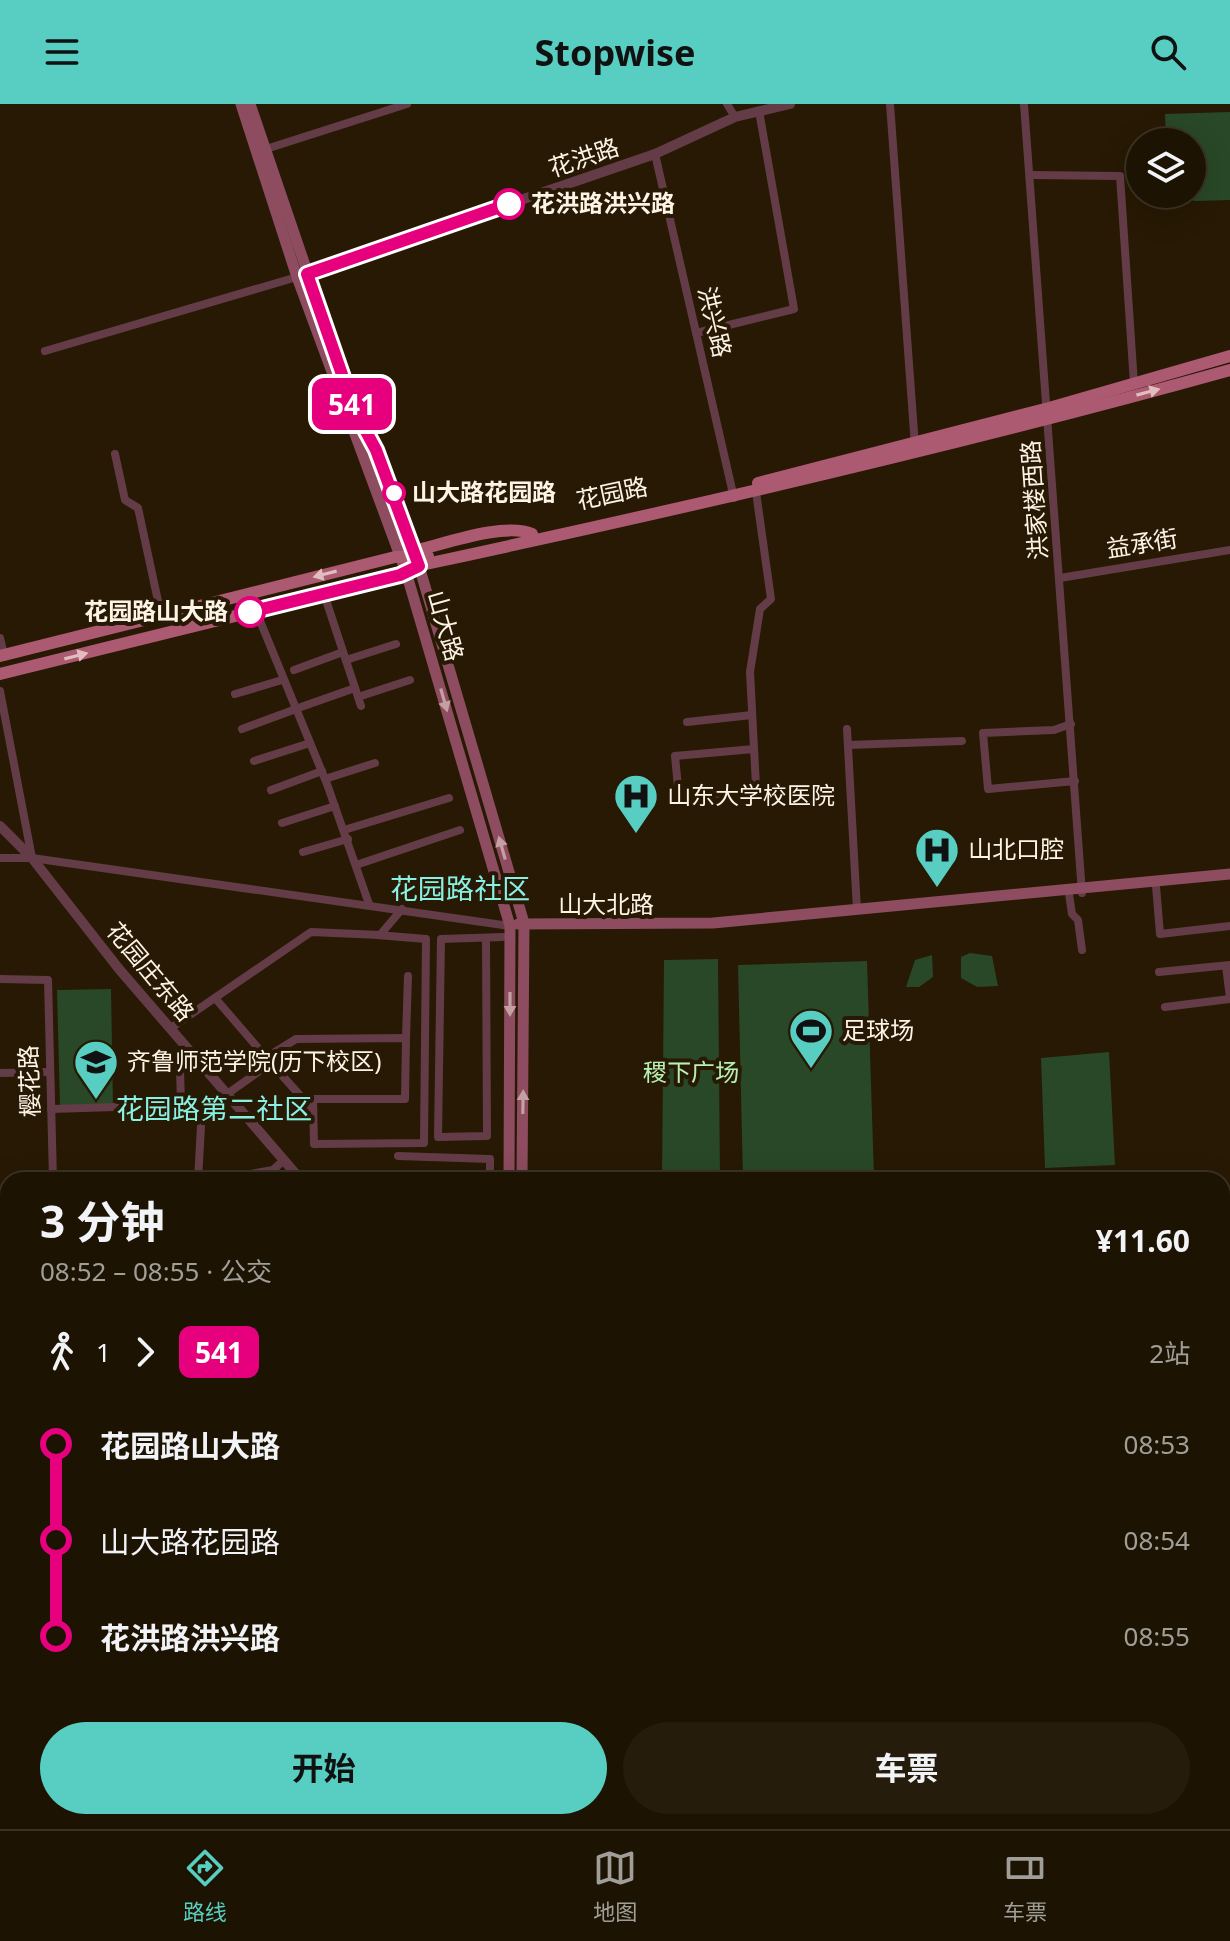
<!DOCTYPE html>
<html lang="zh">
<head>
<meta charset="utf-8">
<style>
  :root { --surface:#1d1302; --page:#251c0c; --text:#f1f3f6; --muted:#a09e99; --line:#3b3224; --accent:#57cec1 }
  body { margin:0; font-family:"Noto Sans","Noto Sans SC",sans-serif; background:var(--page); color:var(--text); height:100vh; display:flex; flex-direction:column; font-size:30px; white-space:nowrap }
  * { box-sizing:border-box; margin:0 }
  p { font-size:26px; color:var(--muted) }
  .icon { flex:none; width:44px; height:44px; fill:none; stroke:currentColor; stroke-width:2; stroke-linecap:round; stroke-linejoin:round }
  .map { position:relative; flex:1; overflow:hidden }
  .side { position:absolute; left:0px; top:1068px; width:1230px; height:658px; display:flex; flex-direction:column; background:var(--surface); border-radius:24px 24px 0 0; box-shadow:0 8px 32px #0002,0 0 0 2px var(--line) }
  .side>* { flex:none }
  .badge { padding:0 16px; border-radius:12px; font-size:28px; line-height:52px }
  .buttons { position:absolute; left:1126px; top:24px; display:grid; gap:16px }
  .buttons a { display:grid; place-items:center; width:80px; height:80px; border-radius:50%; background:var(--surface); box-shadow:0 8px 32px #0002,0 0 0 2px var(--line); font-size:40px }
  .map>.badge { position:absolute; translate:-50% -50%; box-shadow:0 0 0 4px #fff }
  .legs { display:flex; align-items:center; gap:12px; height:88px; padding:0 40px; font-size:26px }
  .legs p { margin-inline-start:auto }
  .summary { display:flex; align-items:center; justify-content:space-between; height:136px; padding:0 40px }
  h1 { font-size:44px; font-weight:700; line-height:60px }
  .primary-button { display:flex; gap:16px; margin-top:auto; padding:16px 40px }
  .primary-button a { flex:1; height:92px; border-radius:48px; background:var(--accent); color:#111; font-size:32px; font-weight:700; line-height:92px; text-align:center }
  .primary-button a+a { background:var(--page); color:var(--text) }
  ul { padding:0 40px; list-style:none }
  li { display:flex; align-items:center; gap:28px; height:96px; font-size:30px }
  li i { display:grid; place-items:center; width:12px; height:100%; margin:0 10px; background:currentColor }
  li i::after { content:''; width:20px; height:20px; margin:-10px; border:6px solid; border-radius:50%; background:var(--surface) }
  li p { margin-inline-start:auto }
  li:first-child i { background:linear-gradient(#0000 50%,currentColor 0) }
  li:last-child i { background:linear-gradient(currentColor 50%,#0000 0) }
  header { display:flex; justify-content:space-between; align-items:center; height:104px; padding:0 40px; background:var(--accent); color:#111; font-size:36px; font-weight:700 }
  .dock { display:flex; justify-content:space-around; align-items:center; height:112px; border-top:2px solid var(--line); background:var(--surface); font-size:22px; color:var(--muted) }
  .dock a { display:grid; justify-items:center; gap:4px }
  .dock .current { color:var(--accent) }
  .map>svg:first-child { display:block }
  .green { fill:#284827 }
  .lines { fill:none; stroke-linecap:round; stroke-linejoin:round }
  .minor { stroke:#643c47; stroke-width:8 }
  .tertiary { stroke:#643c47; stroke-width:10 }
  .secondary { stroke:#8d4c5f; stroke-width:11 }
  .primary { stroke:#ac5972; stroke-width:12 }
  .oneway { fill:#e1bebd }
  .oneway2 { fill:#c5a0a2 }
  .line-1-casing { stroke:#fff; stroke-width:18 }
  .line-1 { stroke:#e6007e; stroke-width:12 }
  .stop-1-dot { fill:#fff; stroke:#e6007e; stroke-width:4 }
  .labels { text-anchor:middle; stroke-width:8; stroke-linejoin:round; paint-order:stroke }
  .street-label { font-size:24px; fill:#fdf4e6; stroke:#271903 }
  .stop-label { font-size:24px; font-weight:bold; fill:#fdf4e6; stroke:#271903; text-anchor:start }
  .poi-label { font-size:24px; fill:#fdf4e6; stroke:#271903; text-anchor:start }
  .park-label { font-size:24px; fill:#b6f0b3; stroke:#271903 }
  .quarter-label { font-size:28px; fill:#88f1e4; stroke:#271903 }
</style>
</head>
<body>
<header><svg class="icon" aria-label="menu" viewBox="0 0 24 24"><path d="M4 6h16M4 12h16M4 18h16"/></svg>Stopwise<svg class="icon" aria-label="search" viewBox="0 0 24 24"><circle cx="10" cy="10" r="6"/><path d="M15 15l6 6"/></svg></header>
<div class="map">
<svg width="1230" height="1725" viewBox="0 0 1230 1725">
  <rect width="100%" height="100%" fill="#271903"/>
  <g class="green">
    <polygon points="1230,8 1230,96 1195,97 1172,90 1192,90 1192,38 1166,38 1165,10"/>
    <polygon points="970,849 992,852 998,882 977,883 961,874 961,853"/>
    <polygon points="932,851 933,873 919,883 906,883 915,856"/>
    <polygon points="718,855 720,1076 662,1076 664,856"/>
    <polygon points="867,857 874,1072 743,1075 738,861"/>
    <polygon points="111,885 113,1001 60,1002 57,886"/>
    <polygon points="1109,948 1115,1061 1045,1064 1041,954"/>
    <polygon points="970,1718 1074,1718 1074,1725 974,1725"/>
  </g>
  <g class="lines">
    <g class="minor">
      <polyline points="727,0 735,13"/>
      <polyline points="890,0 915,342"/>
      <polyline points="1024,0 1082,789"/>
      <polyline points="266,45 407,0"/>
      <polyline points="655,50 734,394"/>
      <polyline points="1030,71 1120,72 1134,280"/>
      <polyline points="696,229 794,205 759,7"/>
      <polyline points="45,247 297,173"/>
      <polyline points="115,350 125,396 138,404 161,511"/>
      <polyline points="1060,474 1230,446"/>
      <polyline points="324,490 361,602"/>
      <polyline points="256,507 327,680 369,800"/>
      <polyline points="0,534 4,551"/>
      <polyline points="346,556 396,540"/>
      <polyline points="294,566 343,548"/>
      <polyline points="0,587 32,754"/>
      <polyline points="235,590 282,576"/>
      <polyline points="358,593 410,576"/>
      <polyline points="301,603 355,584"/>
      <polyline points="687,618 752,611"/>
      <polyline points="1071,620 1054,626 983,629 988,685 1075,677"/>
      <polyline points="242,625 296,605"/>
      <polyline points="847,625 857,806"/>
      <polyline points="848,641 962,637"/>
      <polyline points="754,645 675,652 679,693 746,687 756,682 750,568 760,505 771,495 756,388"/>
      <polyline points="254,657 310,639"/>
      <polyline points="325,675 375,659"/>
      <polyline points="271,686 322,667"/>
      <polyline points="282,719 335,702"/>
      <polyline points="344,726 449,694"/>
      <polyline points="303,748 348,735"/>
      <polyline points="0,754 32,754 510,822"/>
      <polyline points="356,761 460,726"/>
      <polyline points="1156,782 1160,830 1230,822"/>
      <polyline points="1069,790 1072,810 1078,816 1082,846"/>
      <polyline points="486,834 487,1032 438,1033 441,835 503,833"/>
      <polyline points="1226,862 1230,894"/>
      <polyline points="1159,868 1230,861"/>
      <polyline points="0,875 48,876 53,1076"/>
      <polyline points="215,894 271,959 227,990"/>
      <polyline points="1165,903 1230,895"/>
      <polyline points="171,924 311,828 380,831 402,805"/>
      <polyline points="406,934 408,872"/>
      <polyline points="267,953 296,935 406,934 405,995 313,995 314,1040 424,1039 426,835 377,831"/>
      <polyline points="271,959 313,1006"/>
      <polyline points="0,969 50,968"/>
      <polyline points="51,1005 181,1001 180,964 186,943"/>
      <polyline points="398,1052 490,1055 490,1076"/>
      <polyline points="273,1066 282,1076"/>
      <polyline points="198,1076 201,1022"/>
      <polyline points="216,1076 273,1066 284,1056"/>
      <polyline points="0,1119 8,1119"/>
      <polyline points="0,1158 8,1158"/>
      <polyline points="0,1189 8,1189"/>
      <polyline points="1229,1238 1230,1238"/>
      <polyline points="0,1239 8,1239"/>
      <polyline points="0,1278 8,1278"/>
      <polyline points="80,1725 80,1718"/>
      <polyline points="151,1725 151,1718"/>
      <polyline points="237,1725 238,1718"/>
      <polyline points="322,1725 322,1718"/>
    </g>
    <g class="tertiary">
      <polyline points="302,171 655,50 735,13 790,0"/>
      <polyline points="0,722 32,754 119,865 301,1076"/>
      <polyline points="0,1317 8,1317"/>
    </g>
    <g class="secondary">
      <polyline points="241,0 297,173 406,468 510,822 509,1076"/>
      <polyline points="250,0 354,305 419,462 524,819 522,1076"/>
      <polyline points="518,820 713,819 1230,770"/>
      <polyline points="513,1725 513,1718"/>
    </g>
    <g class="primary">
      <polyline points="758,379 1049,304 1230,252"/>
      <path d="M 406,438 L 418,446 C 447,439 506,418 532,430"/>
      <polyline points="0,552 395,453 428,452"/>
      <path d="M 0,570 L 397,472 L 426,460 C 696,402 964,340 1230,266"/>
    </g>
  </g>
  <defs><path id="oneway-solid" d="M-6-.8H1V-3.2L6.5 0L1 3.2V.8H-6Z" transform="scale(2)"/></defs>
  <g class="oneway">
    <use href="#oneway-solid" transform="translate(1148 288) rotate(-15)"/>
    <use href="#oneway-solid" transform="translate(325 470) rotate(166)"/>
    <use href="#oneway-solid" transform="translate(76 552) rotate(-14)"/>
  </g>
  <g class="oneway2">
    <use href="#oneway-solid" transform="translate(444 596) rotate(74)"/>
    <use href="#oneway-solid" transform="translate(502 744) rotate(-106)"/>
    <use href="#oneway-solid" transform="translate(510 900) rotate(90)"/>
    <use href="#oneway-solid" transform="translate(523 998) rotate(-89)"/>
  </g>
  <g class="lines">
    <g class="line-1-casing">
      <polyline id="line-1" points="250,508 400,471 419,462 376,346 354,305 307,170 509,100"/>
    </g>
    <use href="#line-1" class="line-1"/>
  </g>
  <defs>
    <g id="hospital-pin" transform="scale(2.3)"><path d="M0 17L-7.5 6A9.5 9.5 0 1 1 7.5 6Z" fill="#57cec1" stroke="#271903"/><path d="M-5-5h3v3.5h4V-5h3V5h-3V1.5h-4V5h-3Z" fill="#111"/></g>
    <g id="stadium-pin" transform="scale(2.3)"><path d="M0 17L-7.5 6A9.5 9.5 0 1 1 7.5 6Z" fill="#57cec1" stroke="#271903"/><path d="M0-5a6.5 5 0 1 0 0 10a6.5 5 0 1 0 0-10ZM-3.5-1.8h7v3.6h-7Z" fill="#111"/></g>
    <g id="university-pin" transform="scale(2.3)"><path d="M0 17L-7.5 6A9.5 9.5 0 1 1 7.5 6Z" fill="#57cec1" stroke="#271903"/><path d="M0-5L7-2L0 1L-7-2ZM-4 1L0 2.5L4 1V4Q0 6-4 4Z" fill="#111"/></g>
  </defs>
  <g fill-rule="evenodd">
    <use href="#hospital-pin" x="636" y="692"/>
    <use href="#hospital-pin" x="937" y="746"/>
    <use href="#stadium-pin" x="811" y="927"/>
    <use href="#university-pin" x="96" y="958"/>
  </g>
  <g class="stop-1-dot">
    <circle cx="509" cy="100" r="14"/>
    <circle cx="394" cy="389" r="10"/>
    <circle cx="250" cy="508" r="14"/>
  </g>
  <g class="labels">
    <g class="street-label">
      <text transform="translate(584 54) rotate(-19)" y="8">花洪路</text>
      <text transform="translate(714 218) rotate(77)" y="8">洪兴路</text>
      <text transform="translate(612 390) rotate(-12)" y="8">花园路</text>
      <text transform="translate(1035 396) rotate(-94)" y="8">洪家楼西路</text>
      <text transform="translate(1142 440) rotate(-9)" y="8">益承街</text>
      <text transform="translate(445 522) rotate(74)" y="8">山大路</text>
      <text x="606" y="809">山大北路</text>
      <text transform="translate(150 868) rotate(50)" y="8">花园庄东路</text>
      <text transform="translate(30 977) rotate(-92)" y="8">樱花路</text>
    </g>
    <g class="stop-label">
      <text x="531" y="108">花洪路洪兴路</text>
      <text x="412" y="397">山大路花园路</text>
      <text x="228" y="516" text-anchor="end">花园路山大路</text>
    </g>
    <g class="poi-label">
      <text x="667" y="700">山东大学校医院</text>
      <text x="968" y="754">山北口腔</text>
      <text x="842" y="935">足球场</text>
      <text x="127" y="966">齐鲁师范学院(历下校区)</text>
    </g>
    <g class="park-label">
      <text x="691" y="977">稷下广场</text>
    </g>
    <g class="quarter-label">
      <text x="460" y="795">花园路社区</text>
      <text x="214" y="1015">花园路第二社区</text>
    </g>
  </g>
</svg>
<div class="buttons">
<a><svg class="icon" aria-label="layers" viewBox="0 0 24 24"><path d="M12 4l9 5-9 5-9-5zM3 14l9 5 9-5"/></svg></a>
</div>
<b class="badge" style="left:352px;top:300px;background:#e6007e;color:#fff">541</b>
<section class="side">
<div class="summary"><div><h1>3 分钟</h1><p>08:52 – 08:55 · 公交</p></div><b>¥11.60</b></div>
<div class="legs"><svg class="icon" aria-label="walk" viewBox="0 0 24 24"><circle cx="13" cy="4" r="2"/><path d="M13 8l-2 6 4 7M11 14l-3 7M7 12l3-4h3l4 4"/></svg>1<svg class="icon" aria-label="forward" viewBox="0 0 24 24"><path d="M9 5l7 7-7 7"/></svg><b class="badge" style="background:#e6007e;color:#fff">541</b><p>2站</p></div>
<ul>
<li><i style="color:#e6007e"></i><b>花园路山大路</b><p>08:53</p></li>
<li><i style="color:#e6007e"></i><span>山大路花园路</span><p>08:54</p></li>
<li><i style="color:#e6007e"></i><b>花洪路洪兴路</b><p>08:55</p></li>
</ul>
<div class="primary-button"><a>开始</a><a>车票</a></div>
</section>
</div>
<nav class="dock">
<a class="current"><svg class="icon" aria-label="directions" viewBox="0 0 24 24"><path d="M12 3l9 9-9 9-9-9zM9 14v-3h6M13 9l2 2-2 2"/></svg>路线</a>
<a><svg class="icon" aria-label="map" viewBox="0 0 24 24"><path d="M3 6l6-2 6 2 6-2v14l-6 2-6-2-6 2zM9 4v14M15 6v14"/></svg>地图</a>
<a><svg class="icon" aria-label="tickets" viewBox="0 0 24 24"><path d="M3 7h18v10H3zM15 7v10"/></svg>车票</a>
</nav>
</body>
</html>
